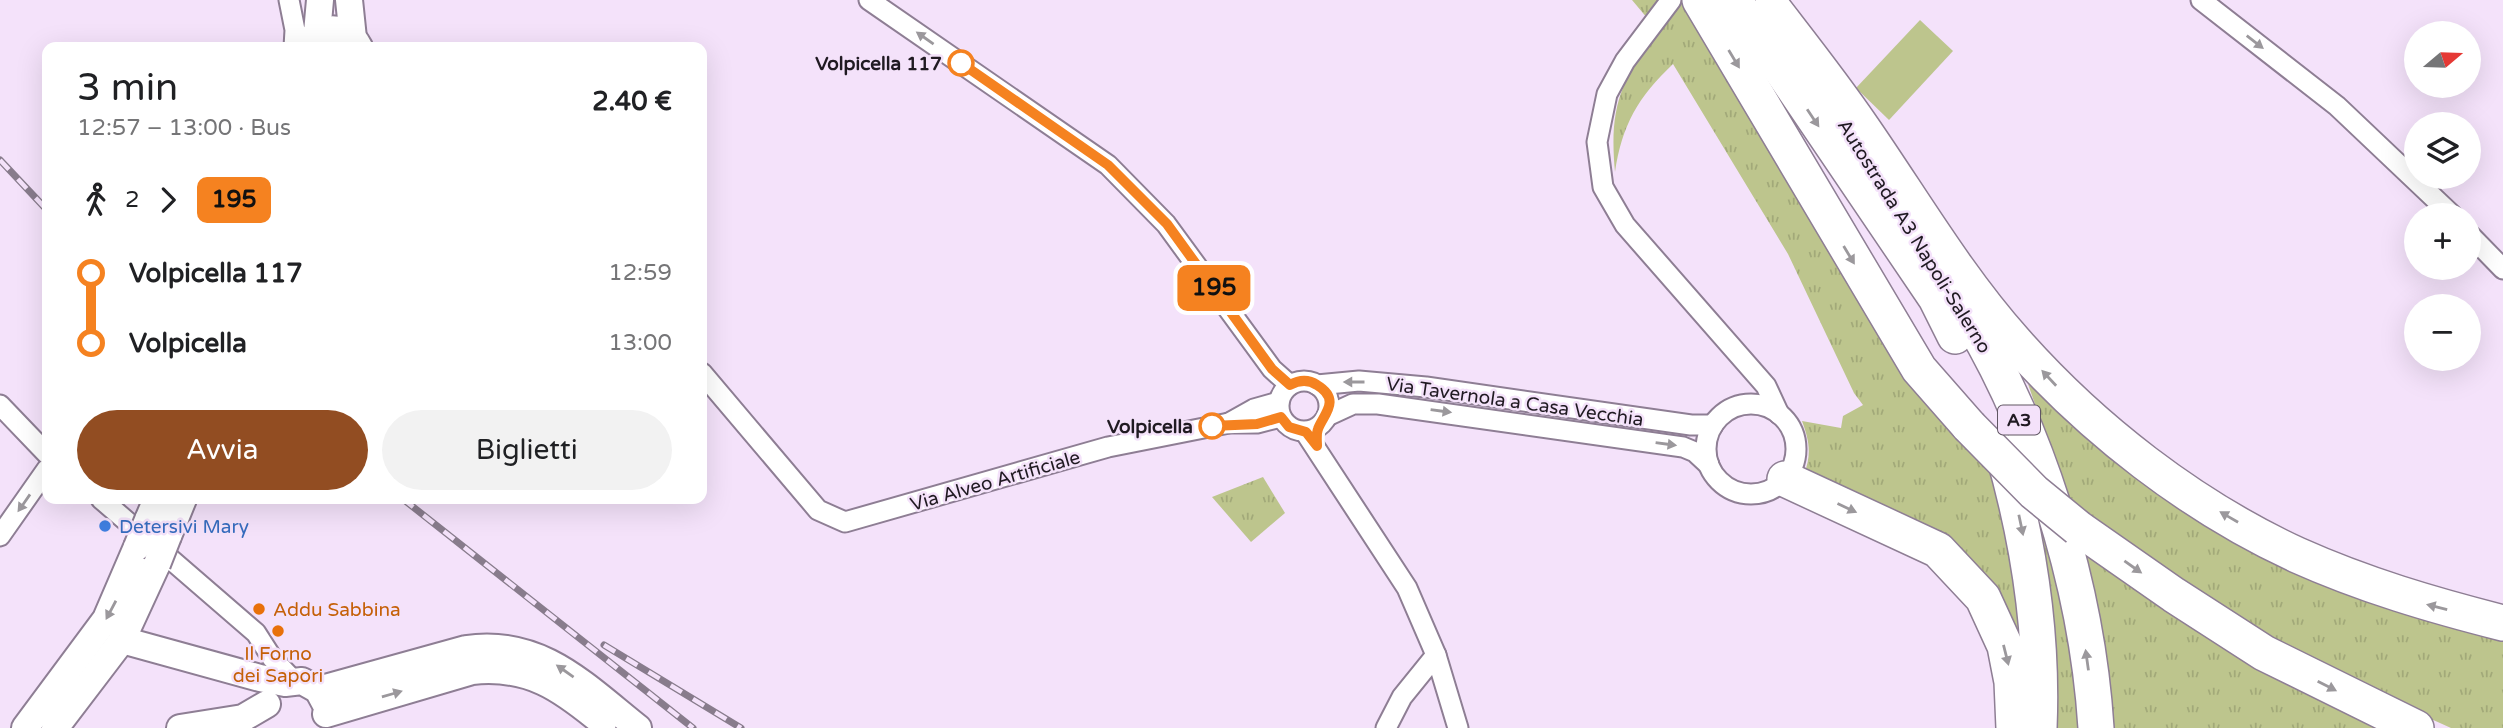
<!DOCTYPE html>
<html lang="it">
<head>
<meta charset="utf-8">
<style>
  :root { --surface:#fff; --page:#f2f2f2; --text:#202124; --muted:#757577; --accent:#924d22 }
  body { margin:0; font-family:"Varela Round",sans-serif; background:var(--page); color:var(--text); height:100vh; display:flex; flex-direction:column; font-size:26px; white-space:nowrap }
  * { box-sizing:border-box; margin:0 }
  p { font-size:23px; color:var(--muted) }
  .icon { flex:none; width:38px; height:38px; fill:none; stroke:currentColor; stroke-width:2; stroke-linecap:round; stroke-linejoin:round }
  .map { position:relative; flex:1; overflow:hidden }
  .panel { position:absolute; left:42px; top:42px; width:665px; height:462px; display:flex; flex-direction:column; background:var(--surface); border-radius:14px; box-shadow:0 7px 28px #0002 }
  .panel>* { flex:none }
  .badge { padding:0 14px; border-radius:10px; font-size:24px; line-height:46px }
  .needle { width:46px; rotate:71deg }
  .controls { position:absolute; left:2404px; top:21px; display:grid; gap:14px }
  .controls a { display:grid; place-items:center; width:77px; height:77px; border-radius:50%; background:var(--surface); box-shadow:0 7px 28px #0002; font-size:35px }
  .map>.badge { position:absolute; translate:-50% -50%; box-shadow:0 0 0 4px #fff }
  .legs { display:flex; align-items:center; gap:10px; height:77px; padding:0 35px; font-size:23px }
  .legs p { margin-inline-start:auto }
  .overview { display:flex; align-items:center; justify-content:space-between; height:119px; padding:0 35px }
  h1 { font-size:38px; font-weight:600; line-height:52px }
  .primary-button { display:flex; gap:14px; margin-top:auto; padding:14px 35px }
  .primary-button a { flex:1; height:80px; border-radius:42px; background:var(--accent); color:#fff; font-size:28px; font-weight:600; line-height:80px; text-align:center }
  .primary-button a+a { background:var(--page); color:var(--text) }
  ul { padding:0 35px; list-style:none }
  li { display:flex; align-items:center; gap:24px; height:70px; font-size:26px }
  li i { display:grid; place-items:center; width:10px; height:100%; margin:0 9px; background:currentColor }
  li i::after { content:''; width:18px; height:18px; margin:-9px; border:5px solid; border-radius:50%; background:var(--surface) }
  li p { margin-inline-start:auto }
  li:first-child i { background:linear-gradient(#0000 50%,currentColor 0) }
  li:last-child i { background:linear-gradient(currentColor 50%,#0000 0) }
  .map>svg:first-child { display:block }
  .grass { fill:url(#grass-tufts) }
  .garden { fill:#bdc58d }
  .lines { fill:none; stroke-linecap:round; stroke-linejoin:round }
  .street-casing { stroke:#8e7e94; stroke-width:23 }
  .secondary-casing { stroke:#8e7e94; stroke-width:30 }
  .highway-casing { stroke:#8e7e94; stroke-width:38 }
  .street { stroke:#fff; stroke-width:19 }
  .secondary { stroke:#fff; stroke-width:26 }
  .highway { stroke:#fff; stroke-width:35 }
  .rail-casing { stroke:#887c8c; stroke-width:7 }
  .rail { stroke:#f4e2fa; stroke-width:4.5; stroke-dasharray:13; stroke-linecap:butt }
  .secondary-bridge-casing { stroke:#8e7e94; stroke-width:30; stroke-linecap:butt }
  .highway-bridge-casing { stroke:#8e7e94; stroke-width:38; stroke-linecap:butt }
  .secondary-bridge { stroke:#fff; stroke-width:26 }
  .highway-bridge { stroke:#fff; stroke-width:35 }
  .oneway { fill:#9b989c }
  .line-1-casing { stroke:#fff; stroke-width:16 }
  .line-1 { stroke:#f58220; stroke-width:10 }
  .stop-1-dot { fill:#fff; stroke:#f58220; stroke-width:3.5 }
  .shop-dot { fill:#3f7fe0; stroke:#f4e2fa; stroke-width:2.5 }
  .food-dot { fill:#e8710a; stroke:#f4e2fa; stroke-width:2.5 }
  .labels { text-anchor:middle; stroke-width:5; stroke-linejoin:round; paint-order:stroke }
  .shield { fill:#f4e2fa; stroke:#605663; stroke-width:2 }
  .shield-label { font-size:18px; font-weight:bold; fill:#201a22 }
  .stop-label { font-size:19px; font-weight:bold; fill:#201a22; stroke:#f4e2fa; text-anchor:end }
  .street-label { font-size:19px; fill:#201a22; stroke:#f4e2fa }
  .shop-label { font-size:19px; fill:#366cbe; stroke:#f4e2fa; text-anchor:start }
  .food-label { font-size:19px; fill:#c56008; stroke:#f4e2fa; text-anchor:start }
</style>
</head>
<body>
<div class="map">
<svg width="2503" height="728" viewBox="0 0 2503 728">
  <defs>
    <pattern id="grass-tufts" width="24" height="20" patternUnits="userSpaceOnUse" patternTransform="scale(1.75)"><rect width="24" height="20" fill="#bdc58d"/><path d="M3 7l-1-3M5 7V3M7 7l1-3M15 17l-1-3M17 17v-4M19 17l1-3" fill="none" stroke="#a2a979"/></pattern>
  </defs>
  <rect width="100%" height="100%" fill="#f4e2fa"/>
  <g class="grass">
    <path d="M 1632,0 L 1692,0 L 1995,474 L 2030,653 L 2009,623 L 1804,474 C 1812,454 1809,440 1802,421 L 1841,428 L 1843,416 L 1863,405 L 1854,393 L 1788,254 L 1673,64 C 1638,97 1622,125 1615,172 C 1609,109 1620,80 1658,31 Z"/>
    <polygon points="2028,384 2126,469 2503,636 2503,728 2451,728 2349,682 2282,647 2070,505"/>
    <polygon points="1263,477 1285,513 1251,542 1212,497"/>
    <polygon points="2028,499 2043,510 2086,728 2049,728"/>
    <polygon points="2078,547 2392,728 2107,728"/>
  </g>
  <polygon class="garden" points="1920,20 1953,51 1889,120 1856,88"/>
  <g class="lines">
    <g class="street-casing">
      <g id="street">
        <polyline points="289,0 295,30 294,47"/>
        <polyline points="869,0 1108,165 1166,224 1272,369 1290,385"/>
        <polyline points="1671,0 1625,61 1607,94 1597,142 1603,187 1625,225 1766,386 1779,414"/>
        <polyline points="2201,0 2337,106 2452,215"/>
        <polyline points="2469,234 2503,269"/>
        <polyline points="702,373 818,510 845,522 1108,447 1229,423 1257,423 1281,417"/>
        <circle cx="1304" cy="406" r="25"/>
        <polyline points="1317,385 1359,381 1426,387 1691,425 1713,425"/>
        <circle cx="1751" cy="449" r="45"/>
        <polyline points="0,405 47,454"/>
        <polyline points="1327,416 1353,404 1378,404 1683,447 1695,452 1709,465"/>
        <polyline points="1229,423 1254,409 1279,402"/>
        <polyline points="1305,432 1407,588 1436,655 1458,728"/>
        <polyline points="101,499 256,633 272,658 294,681"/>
        <polyline points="0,536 47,469"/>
        <polyline points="1386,728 1402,697 1436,655"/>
      </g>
    </g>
    <g class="secondary-casing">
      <g id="secondary">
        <polyline points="349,0 353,38"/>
        <polyline points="317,33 320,0"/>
        <path d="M 305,47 C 317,24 347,23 359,47"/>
        <polyline points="148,520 157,499"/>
        <polyline points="168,536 183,499"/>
        <polyline points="122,640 260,678 285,683 302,681 318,690 325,703"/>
        <path d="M 318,690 L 466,649 C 540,638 584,685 638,728"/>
        <path d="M 326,714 L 472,671 C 529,665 561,688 603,723"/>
        <polyline points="25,728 106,619 137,547"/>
        <polyline points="55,728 122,640 157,564"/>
        <polyline points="180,728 243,718 267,704"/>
      </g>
    </g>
    <g class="highway-casing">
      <g id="highway">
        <polyline points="1700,0 1919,369 1969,426"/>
        <polyline points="1734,0 1936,298 1955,336"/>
        <path d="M 1772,7 C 1802,46 1833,85 1861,126 C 1911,198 1956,276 2015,342 C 2092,429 2191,506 2297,555 C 2364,585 2432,605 2503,623"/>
        <path d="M 1957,298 C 2036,420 2087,584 2096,728"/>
        <path d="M 2003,452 C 2029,542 2043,634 2039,728"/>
        <polyline points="1785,479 1938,550 1983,598 2005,646 2012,682 2014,728"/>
        <polyline points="2078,528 2174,595 2264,653 2416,728"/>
      </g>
    </g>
    <use href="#street" class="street"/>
    <use href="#secondary" class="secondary"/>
    <use href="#highway" class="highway"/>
    <g class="rail-casing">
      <g id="rail">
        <polyline points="0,160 47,210"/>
        <polyline points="403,499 693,728"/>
        <polyline points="604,645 741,728"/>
      </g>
    </g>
    <use href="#rail" class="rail"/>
    <g class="secondary-bridge-casing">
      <g id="secondary-bridge">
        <polyline points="137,547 148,520"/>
        <polyline points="157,564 168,536"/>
      </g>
    </g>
    <g class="highway-bridge-casing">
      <polyline id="highway-bridge" points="1969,426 2034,492 2078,528"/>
    </g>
    <use href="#secondary-bridge" class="secondary-bridge"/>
    <use href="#highway-bridge" class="highway-bridge"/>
  </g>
  <defs><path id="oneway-solid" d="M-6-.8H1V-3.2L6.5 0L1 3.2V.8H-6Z" transform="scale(1.75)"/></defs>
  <g class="oneway">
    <use href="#oneway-solid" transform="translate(925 38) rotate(-145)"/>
    <use href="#oneway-solid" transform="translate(2255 42) rotate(38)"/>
    <use href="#oneway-solid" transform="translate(1734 59) rotate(59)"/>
    <use href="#oneway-solid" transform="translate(1813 118) rotate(56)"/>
    <use href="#oneway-solid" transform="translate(1849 255) rotate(59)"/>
    <use href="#oneway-solid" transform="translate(2049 378) rotate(-133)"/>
    <use href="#oneway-solid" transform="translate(1354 382) rotate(-180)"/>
    <use href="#oneway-solid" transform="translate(1441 411) rotate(8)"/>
    <use href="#oneway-solid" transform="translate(1666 444) rotate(8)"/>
    <use href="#oneway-solid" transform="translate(24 503) rotate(125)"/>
    <use href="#oneway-solid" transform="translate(1847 508) rotate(25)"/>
    <use href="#oneway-solid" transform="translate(2229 517) rotate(-150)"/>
    <use href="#oneway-solid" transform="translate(2021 525) rotate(78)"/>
    <use href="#oneway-solid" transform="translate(2133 567) rotate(35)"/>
    <use href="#oneway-solid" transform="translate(2437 607) rotate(-166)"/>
    <use href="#oneway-solid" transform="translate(111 610) rotate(118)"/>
    <use href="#oneway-solid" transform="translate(2006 655) rotate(76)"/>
    <use href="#oneway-solid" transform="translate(2087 660) rotate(-98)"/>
    <use href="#oneway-solid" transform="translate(565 671) rotate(-145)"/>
    <use href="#oneway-solid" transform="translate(2327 686) rotate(27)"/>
    <use href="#oneway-solid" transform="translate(392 694) rotate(-16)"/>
  </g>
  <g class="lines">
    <g class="line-1-casing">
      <path id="line-1" d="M 961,63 L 1108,165 L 1167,224 L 1272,369 L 1290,385 C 1299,380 1308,379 1317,385 C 1342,400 1323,415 1318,429 C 1316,434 1317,442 1317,446 L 1306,432 L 1289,427 L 1281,417 L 1257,424 L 1212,426"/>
    </g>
    <use href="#line-1" class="line-1"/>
  </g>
  <g class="stop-1-dot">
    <circle cx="961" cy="63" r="12"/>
    <circle cx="1212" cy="426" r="12"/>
  </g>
  <circle class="shop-dot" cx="105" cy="526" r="7"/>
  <g class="food-dot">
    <circle cx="259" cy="609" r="7"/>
    <circle cx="278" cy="631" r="7"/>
  </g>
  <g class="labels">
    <rect class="shield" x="1998" y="405.5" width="42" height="29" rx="5"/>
    <g class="shield-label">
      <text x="2019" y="426">A3</text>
    </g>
    <g class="stop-label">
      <text x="942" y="70">Volpicella 117</text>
      <text x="1193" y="433">Volpicella</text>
    </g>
    <g class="street-label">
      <text transform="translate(1915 236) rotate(58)" y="7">Autostrada A3 Napoli-Salerno</text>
      <text transform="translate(1515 401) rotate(8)" y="7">Via Tavernola a Casa Vecchia</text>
      <text transform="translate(995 480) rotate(-16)" y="7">Via Alveo Artificiale</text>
    </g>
    <g class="shop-label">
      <text x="119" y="533">Detersivi Mary</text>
    </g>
    <g class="food-label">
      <text x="273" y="616">Addu Sabbina</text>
      <text x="278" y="660" text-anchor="middle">Il Forno<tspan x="278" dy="22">dei Sapori</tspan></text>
    </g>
  </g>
</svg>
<div class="controls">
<a><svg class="needle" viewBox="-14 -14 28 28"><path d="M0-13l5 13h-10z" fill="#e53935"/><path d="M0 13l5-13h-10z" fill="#757577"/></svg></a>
<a><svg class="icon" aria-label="layers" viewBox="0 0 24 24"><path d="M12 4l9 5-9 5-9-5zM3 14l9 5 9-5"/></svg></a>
<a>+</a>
<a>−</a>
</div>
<b class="badge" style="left:1214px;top:288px;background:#f58220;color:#111">195</b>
<section class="panel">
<div class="overview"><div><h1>3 min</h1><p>12:57 – 13:00 · Bus</p></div><b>2.40 €</b></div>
<div class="legs"><svg class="icon" aria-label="walk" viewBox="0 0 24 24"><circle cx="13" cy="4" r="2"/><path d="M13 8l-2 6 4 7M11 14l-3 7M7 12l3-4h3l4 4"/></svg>2<svg class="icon" aria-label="forward" viewBox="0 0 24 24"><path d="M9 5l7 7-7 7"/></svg><b class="badge" style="background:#f58220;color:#111">195</b></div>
<ul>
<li><i style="color:#f58220"></i><b>Volpicella 117</b><p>12:59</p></li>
<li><i style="color:#f58220"></i><b>Volpicella</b><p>13:00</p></li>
</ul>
<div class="primary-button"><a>Avvia</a><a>Biglietti</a></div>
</section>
</div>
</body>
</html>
